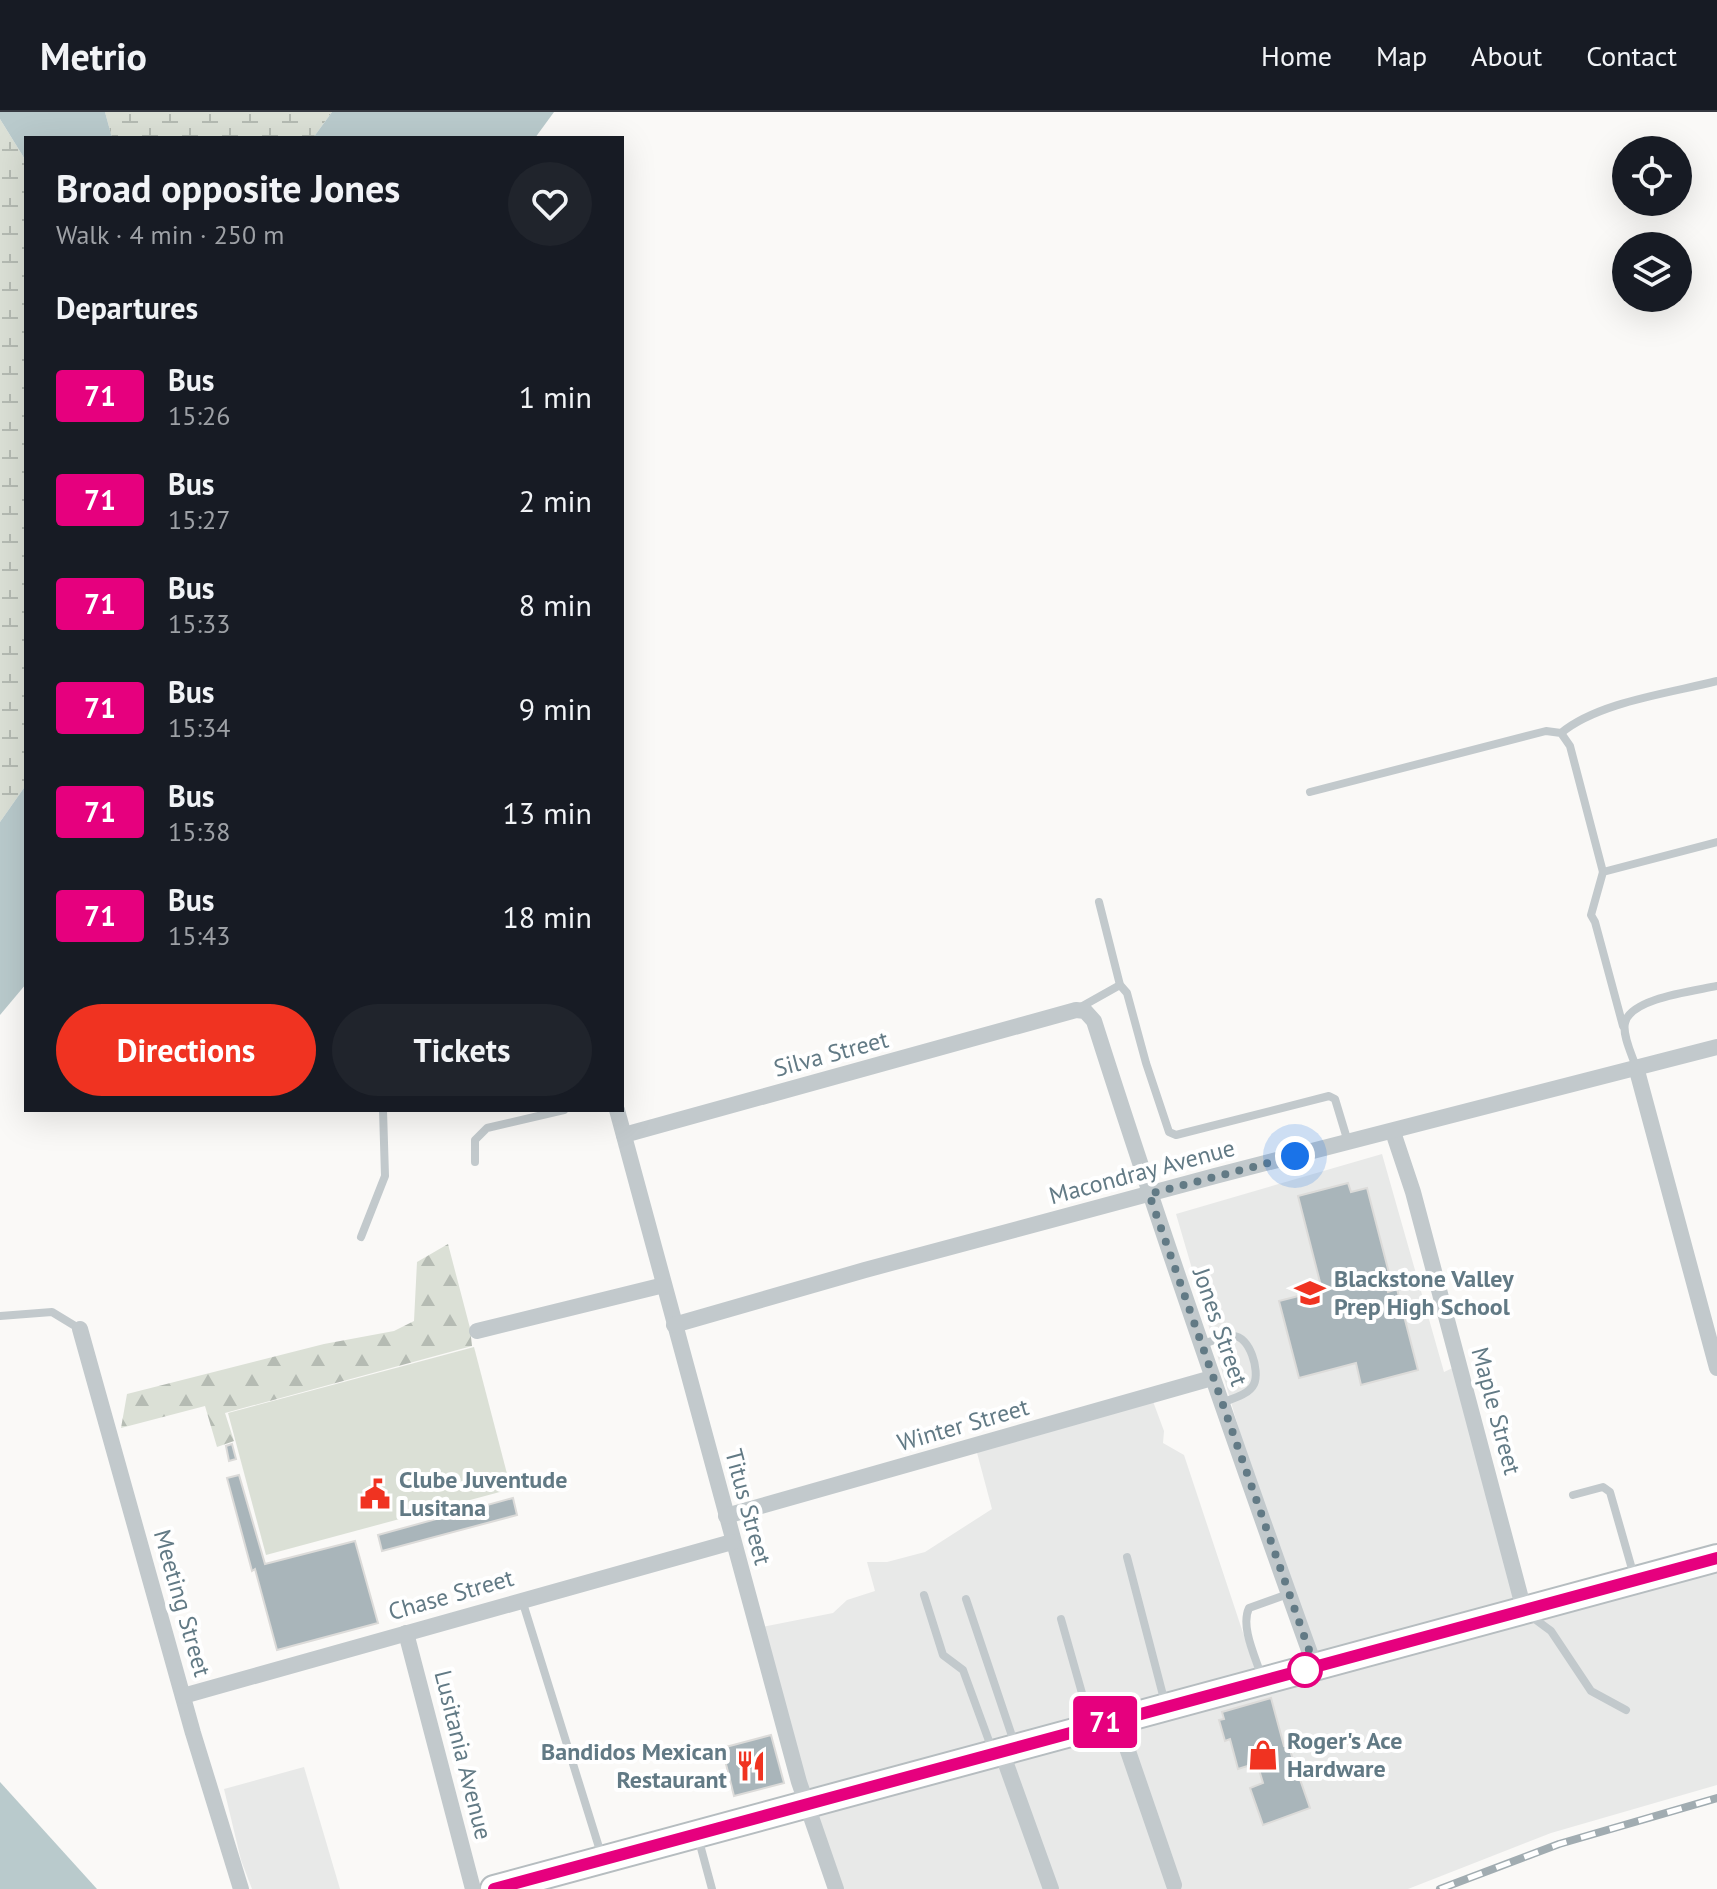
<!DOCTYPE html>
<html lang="en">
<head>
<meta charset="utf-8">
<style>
  :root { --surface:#171b24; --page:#20242c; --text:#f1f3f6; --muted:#9ea1a6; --line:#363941; --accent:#f03321 }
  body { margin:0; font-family:"PT Sans",sans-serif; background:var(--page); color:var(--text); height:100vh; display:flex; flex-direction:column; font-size:30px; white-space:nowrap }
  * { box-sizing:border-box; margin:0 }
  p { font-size:26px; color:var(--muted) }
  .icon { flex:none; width:44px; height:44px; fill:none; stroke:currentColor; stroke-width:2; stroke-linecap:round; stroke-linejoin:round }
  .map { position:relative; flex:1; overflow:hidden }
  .side { position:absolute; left:24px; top:24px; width:600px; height:976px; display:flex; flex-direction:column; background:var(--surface); border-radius:0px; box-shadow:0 8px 32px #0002 }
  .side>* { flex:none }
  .badge { padding:0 16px; border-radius:6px; font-size:28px; line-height:52px }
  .controls { position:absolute; left:1612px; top:24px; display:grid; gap:16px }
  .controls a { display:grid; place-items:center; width:80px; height:80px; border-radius:50%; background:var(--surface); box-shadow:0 8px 32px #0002; font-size:40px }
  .you { position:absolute; width:40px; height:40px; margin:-20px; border:6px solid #fff; border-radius:50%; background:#1a73e8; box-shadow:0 0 0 12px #1a73e833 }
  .map>.badge { position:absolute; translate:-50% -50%; box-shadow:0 0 0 4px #fff }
  h2 { padding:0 32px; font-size:30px; line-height:72px }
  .round { display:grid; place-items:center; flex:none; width:84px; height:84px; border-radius:42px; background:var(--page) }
  .head { display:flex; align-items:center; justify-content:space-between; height:136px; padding:0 32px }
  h1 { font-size:38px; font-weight:700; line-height:60px }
  .primary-button { display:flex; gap:16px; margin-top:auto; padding:16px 32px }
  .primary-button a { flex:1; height:92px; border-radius:48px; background:var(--accent); color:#fff; font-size:32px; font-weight:700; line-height:92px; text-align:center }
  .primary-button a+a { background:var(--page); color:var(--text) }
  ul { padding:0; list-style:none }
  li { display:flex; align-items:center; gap:24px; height:104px; padding:0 32px }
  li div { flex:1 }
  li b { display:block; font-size:30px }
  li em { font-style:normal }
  li .badge { min-width:88px; font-weight:700; text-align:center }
  header { display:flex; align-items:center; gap:48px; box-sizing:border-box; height:112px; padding:0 40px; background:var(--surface); border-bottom:2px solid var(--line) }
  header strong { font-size:38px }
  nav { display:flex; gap:44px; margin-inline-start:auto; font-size:28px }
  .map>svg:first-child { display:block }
  .built { fill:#e8e9e8 }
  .forest { fill:url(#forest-firs) }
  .wetland { fill:url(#wetland-marsh) }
  .pitch { fill:#dbe0d6 }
  .water { fill:#b9cacc }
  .building { fill:#a9b5ba; stroke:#dcdbd9; stroke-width:2 }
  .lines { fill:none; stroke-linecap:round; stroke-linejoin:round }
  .primary-casing { stroke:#b6bdc0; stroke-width:30 }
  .lane { stroke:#c2c9cc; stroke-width:8 }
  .street { stroke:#c2c9cc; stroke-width:16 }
  .primary { stroke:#fff; stroke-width:26 }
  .rail-casing { stroke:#a1acb1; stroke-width:8 }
  .rail { stroke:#fff; stroke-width:5; stroke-dasharray:15; stroke-linecap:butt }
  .line-casing { stroke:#fff; stroke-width:18 }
  .line { stroke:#e6007e; stroke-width:12 }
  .walk { stroke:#627a85; stroke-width:8; stroke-dasharray:0 14.4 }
  .stop-dot { fill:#fff; stroke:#e6007e; stroke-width:4 }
  .labels { text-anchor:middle; stroke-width:8; stroke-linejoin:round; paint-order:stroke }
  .street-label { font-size:24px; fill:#627a85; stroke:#fff }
  .poi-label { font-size:24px; font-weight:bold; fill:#627a85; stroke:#fff; text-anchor:start }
</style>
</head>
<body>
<header>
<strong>Metrio</strong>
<nav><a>Home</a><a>Map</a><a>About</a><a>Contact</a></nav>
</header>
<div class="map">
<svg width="1717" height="1777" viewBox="0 0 1717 1777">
  <defs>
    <pattern id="forest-firs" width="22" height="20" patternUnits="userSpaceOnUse" patternTransform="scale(2)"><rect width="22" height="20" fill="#dbe0d6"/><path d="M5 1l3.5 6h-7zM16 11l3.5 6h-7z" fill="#b5bbb3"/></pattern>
    <pattern id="wetland-marsh" width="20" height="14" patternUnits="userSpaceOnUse" patternTransform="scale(2)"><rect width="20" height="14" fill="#dbe0d6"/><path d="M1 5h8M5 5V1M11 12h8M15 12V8" fill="none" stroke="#b5bbb3"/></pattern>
  </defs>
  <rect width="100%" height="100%" fill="#faf9f7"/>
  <g class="built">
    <polygon points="1382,1042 1444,1260 1457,1254 1522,1494 1717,1445 1717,1673 1551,1721 1408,1777 830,1777 762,1515 833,1501 847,1488 875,1479 867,1450 887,1450 925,1440 992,1397 976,1337 1151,1284 1164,1319 1163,1331 1184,1343 1258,1566 1309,1557 1176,1102"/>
    <polygon points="304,1655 340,1777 252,1777 241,1748 224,1677"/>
  </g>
  <polygon class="forest" points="448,1132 470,1216 472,1234 225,1301 234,1329 217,1335 205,1294 121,1316 127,1282 324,1232 394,1219 414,1209 417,1150"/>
  <g class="wetland">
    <polygon points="105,0 332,0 313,26 112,26"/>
    <polygon points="0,7 26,49 26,673 0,710"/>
  </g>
  <polygon class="pitch" points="474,1235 511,1377 266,1443 228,1301"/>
  <g class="water">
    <polygon points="0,0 105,0 112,26 26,26 26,49 0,7"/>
    <polygon points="332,0 554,0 535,26 313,26"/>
    <polygon points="26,673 26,872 0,903 0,710"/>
    <polygon points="0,1670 97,1777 0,1777"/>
  </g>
  <g class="building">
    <polygon points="1348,1071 1351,1080 1367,1076 1389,1161 1384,1163 1388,1180 1397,1177 1418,1258 1361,1273 1356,1251 1299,1266 1279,1189 1322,1178 1298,1084"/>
    <polygon points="232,1332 236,1347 229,1349 226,1334"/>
    <polygon points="239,1363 265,1452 355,1429 378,1511 277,1538 255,1457 252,1459 227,1366"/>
    <polygon points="513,1386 517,1403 382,1439 378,1423"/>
    <polygon points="1271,1586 1284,1634 1288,1633 1310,1696 1263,1713 1250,1676 1263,1671 1257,1651 1238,1657 1230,1627 1225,1629 1219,1608 1224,1607 1222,1600"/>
    <polygon points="771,1623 784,1671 734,1684 722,1636"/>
  </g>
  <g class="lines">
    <g class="primary-casing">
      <polyline id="primary" points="494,1777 1717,1446"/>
    </g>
    <g class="lane">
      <path d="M 1561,621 C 1598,590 1670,581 1717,569"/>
      <polyline points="1310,680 1546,619 1561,621 1570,634 1603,760"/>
      <polyline points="1099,790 1120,873 1127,881 1146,951 1169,1020 1176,1023 1329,984 1335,987 1348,1030"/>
      <polyline points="1079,896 1120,873"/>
      <polyline points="1623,914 1595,810 1591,803 1603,760 1717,730"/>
      <path d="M 1636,955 C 1632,943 1622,923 1625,911 C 1630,886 1695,879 1717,874"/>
      <polyline points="475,1050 475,1028 487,1016 564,998"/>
      <polyline points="361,1125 385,1064 383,998"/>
      <polyline points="0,1204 52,1200 80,1217"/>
      <path d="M 1202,1232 C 1211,1230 1223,1224 1233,1224 C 1250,1224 1260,1259 1254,1272 C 1249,1283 1231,1287 1221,1291"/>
      <polyline points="1573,1383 1603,1375 1610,1380 1634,1464"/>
      <polyline points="1127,1445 1165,1591"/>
      <polyline points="924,1483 943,1543 963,1558 993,1640"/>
      <polyline points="966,1487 1014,1630"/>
      <polyline points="522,1488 602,1745"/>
      <polyline points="1528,1502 1551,1519 1591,1579 1626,1598"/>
      <polyline points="1061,1507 1091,1613"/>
      <path d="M 1262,1566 C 1256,1546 1240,1515 1249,1496 L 1288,1482"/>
      <polyline points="698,1725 712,1777"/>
    </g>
    <g class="street">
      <polyline points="1636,955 1717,1256"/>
      <polyline points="617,998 799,1670 836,1777"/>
      <polyline points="1393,1020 1413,1080 1524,1498"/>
      <path d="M 624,1023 L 1076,898 L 1085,899 L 1094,909 C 1163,1126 1238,1341 1315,1555"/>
      <polyline points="674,1213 865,1158 1215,1064 1717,935"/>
      <polyline points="80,1217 193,1621 241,1777"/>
      <polyline points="477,1219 664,1173"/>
      <polyline points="726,1404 1212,1266"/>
      <polyline points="406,1521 473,1777"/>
      <polyline points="183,1584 732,1430"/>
      <polyline points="1117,1607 1174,1773"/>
      <polyline points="1001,1638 1051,1777"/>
    </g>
    <use href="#primary" class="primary"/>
    <g class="rail-casing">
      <polyline id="rail" points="1440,1777 1559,1732 1717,1686"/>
    </g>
    <use href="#rail" class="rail"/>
  </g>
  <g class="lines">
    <g class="line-casing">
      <polyline id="line" points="494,1777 1717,1446"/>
    </g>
    <use href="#line" class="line"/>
    <polyline class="walk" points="1295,1044 1149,1082 1315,1555 1305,1558"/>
  </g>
  <defs>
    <g id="school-bare" transform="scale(2.4)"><path d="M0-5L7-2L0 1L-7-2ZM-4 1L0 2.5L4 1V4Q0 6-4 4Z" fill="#f03321" stroke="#fff" stroke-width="2.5" paint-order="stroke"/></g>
    <g id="civic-bare" transform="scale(2.4)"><path d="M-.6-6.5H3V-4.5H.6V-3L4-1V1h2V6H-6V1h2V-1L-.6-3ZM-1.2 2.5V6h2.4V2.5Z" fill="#f03321" stroke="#fff" stroke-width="2.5" paint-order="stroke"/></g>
    <g id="shop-bare" transform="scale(2.4)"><path d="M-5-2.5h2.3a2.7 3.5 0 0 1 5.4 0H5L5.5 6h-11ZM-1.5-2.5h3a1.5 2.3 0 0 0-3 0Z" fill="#f03321" stroke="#fff" stroke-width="2.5" paint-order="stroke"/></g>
    <g id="restaurant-bare" transform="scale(2.4)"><path d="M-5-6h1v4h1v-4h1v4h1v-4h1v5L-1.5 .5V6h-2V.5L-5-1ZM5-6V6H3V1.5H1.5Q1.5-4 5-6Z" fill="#f03321" stroke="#fff" stroke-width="2.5" paint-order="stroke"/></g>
  </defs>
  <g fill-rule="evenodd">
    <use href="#school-bare" x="1310" y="1181"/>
    <use href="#civic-bare" x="375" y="1382"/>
    <use href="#shop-bare" x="1263" y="1643"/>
    <use href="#restaurant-bare" x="751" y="1654"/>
  </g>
  <circle class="stop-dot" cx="1305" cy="1558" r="16"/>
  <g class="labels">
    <g class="street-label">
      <text transform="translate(831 942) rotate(-15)" y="8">Silva Street</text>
      <text transform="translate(1142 1060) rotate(-15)" y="8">Macondray Avenue</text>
      <text transform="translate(1220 1215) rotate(71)" y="8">Jones Street</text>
      <text transform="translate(1496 1299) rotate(75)" y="8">Maple Street</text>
      <text transform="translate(963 1313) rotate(-16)" y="8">Winter Street</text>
      <text transform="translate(748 1395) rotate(75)" y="8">Titus Street</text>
      <text transform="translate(451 1483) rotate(-16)" y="8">Chase Street</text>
      <text transform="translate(182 1491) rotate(74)" y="8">Meeting Street</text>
      <text transform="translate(463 1643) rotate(76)" y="8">Lusitania Avenue</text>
    </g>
    <g class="poi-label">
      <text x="1334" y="1175">Blackstone Valley<tspan x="1334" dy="28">Prep High School</tspan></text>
      <text x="399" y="1376">Clube Juventude<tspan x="399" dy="28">Lusitana</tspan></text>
      <text x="1287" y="1637">Roger's Ace<tspan x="1287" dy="28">Hardware</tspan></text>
      <text x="727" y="1648" text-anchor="end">Bandidos Mexican<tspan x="727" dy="28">Restaurant</tspan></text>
    </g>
  </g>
</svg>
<div class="controls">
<a><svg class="icon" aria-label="locate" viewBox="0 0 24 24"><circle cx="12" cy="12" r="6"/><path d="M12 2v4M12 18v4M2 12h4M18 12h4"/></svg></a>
<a><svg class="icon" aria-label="layers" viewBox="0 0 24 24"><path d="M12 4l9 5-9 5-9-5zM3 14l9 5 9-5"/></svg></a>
</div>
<div class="you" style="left:1295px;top:1044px"></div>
<b class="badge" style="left:1105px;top:1610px;background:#e6007e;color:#fff">71</b>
<section class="side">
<div class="head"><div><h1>Broad opposite Jones</h1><p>Walk · 4 min · 250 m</p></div><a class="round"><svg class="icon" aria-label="heart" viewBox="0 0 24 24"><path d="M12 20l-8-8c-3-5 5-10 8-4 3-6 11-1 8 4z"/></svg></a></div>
<h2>Departures</h2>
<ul>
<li><span class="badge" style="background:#e6007e;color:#fff">71</span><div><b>Bus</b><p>15:26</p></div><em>1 min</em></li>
<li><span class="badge" style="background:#e6007e;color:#fff">71</span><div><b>Bus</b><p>15:27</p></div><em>2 min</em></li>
<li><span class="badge" style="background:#e6007e;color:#fff">71</span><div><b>Bus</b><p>15:33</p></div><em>8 min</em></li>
<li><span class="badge" style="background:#e6007e;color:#fff">71</span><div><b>Bus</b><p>15:34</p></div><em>9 min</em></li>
<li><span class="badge" style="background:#e6007e;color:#fff">71</span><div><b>Bus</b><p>15:38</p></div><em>13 min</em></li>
<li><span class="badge" style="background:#e6007e;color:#fff">71</span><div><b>Bus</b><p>15:43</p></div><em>18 min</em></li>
</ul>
<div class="primary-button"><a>Directions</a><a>Tickets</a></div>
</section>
</div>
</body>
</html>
